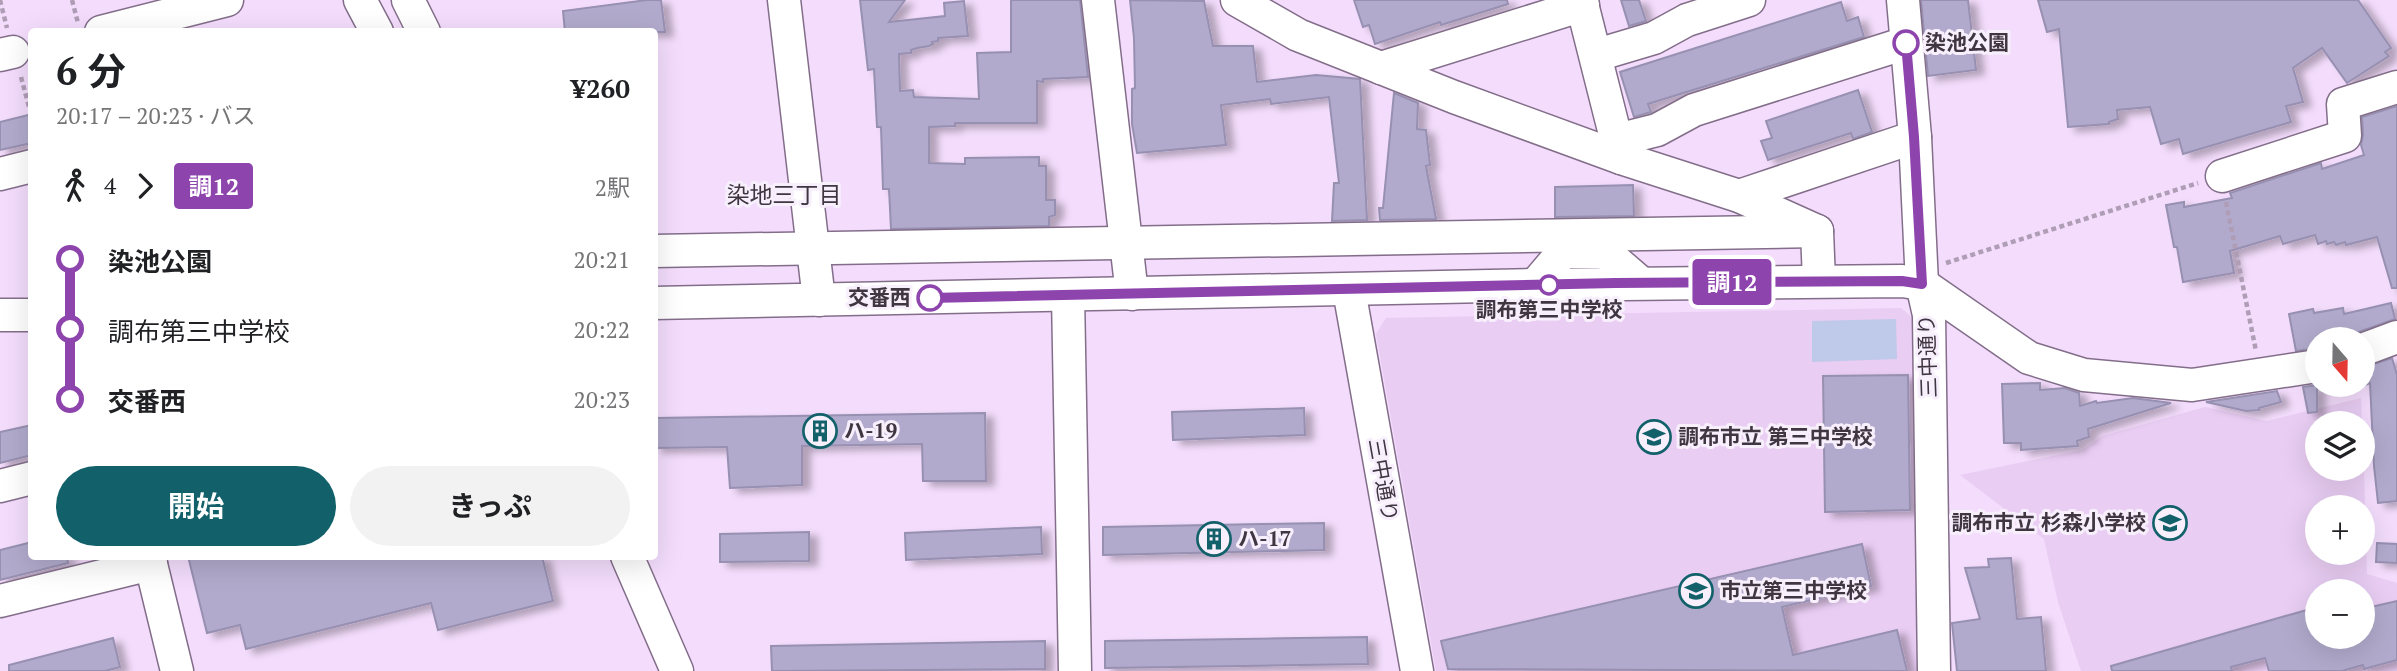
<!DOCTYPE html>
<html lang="ja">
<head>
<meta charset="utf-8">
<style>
  :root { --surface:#fff; --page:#f2f2f2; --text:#202124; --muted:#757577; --accent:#12616a }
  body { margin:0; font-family:"PT Serif","Noto Sans JP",serif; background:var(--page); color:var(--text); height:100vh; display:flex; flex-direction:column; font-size:26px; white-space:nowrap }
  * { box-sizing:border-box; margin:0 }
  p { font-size:23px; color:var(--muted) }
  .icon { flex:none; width:38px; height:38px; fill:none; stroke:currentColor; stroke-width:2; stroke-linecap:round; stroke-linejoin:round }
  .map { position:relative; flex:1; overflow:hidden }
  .panel { position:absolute; left:28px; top:28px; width:630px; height:532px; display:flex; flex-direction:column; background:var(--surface); border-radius:7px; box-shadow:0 7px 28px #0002 }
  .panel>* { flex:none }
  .badge { padding:0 14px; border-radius:5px; font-size:24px; line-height:46px }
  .needle { width:46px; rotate:160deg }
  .tools { position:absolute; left:2305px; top:327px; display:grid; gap:14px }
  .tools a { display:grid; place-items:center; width:70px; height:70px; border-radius:50%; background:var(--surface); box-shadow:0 7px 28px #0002; font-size:35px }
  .map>.badge { position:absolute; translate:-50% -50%; box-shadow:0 0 0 4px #fff }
  .legs { display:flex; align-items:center; gap:10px; height:77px; padding:0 28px; font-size:23px }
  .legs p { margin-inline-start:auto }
  .overview { display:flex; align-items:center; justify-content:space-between; height:119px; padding:0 28px }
  h1 { font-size:38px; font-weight:700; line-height:52px }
  .action { display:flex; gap:14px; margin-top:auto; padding:14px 28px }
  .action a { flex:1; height:80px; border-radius:42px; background:var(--accent); color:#fff; font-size:28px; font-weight:700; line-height:80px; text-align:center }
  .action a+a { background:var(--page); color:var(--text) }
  ul { padding:0 28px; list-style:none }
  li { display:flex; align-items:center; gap:24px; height:70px; font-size:26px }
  li i { display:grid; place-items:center; width:10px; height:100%; margin:0 9px; background:currentColor }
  li i::after { content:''; width:18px; height:18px; margin:-9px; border:5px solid; border-radius:50%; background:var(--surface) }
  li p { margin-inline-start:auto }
  li:first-child i { background:linear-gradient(#0000 50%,currentColor 0) }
  li:last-child i { background:linear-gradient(currentColor 50%,#0000 0) }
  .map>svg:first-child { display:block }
  .built { fill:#e9cdf3; fill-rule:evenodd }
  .water { fill:#bfc9e9 }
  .building { fill:#b1aacc; stroke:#9790b1; stroke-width:2; filter:url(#shadow) }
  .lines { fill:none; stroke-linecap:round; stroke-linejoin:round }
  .minor-casing { stroke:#836e8a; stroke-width:35 }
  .path { stroke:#af9db6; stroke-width:4.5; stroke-dasharray:5 3.5; stroke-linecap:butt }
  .minor { stroke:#fff; stroke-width:32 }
  .line-1-casing { stroke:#fff; stroke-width:16 }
  .line-1 { stroke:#8e44ad; stroke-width:10 }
  .stop-1-dot { fill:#fff; stroke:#8e44ad; stroke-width:3.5 }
  .labels { text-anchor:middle; stroke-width:6; stroke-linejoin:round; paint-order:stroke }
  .stop-label { font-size:21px; font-weight:bold; fill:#3f3642; stroke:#f8effc; text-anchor:start }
  .street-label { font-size:21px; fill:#3f3642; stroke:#f8effc }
  .poi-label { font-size:21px; font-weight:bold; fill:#3f3642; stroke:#f8effc; text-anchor:start }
  .neighbourhood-label { font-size:23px; fill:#3f3642; stroke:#f8effc }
</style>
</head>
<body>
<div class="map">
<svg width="2397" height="671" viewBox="0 0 2397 671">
  <defs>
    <filter id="shadow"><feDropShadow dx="8" dy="4.5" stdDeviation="3.5" flood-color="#0004"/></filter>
  </defs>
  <rect width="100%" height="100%" fill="#f3dcfc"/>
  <g class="built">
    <polygon points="1901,308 1913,318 1917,671 1436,671 1376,334 1386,318"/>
    <path d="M 2361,398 L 2362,423 L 2317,424 L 2317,469 L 2362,469 L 2363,435 L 2367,574 L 2397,583 L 2397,671 L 2081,671 L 2058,602 L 2044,539 L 1960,475 L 2082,450 L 2102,436 L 2205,407 L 2267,421 ZM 2317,508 L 2362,508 L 2362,553 L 2317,553 ZM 2317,592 L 2362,592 L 2362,637 L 2317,637 Z"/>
  </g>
  <polygon class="water" points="1896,319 1897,359 1812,362 1812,321"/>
  <g class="building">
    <polygon points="647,0 661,0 665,32 565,32 563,11"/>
    <polygon points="860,0 905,0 889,22 945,16 944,3 964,1 968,36 938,38 938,41 932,42 933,44 929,46 917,48 911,50 911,53 899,54 900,91 913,90 914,97 979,99 977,53 1011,52 1011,0 1080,0 1088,77 1043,79 1043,82 1037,81 1037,123 955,123 955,126 929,127 929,163 965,164 965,158 1039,157 1039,166 1046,166 1046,200 1055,200 1055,215 1049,217 1049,226 891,229 889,189 883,189 881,127 877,127 874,69 868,70"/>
    <polygon points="1130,0 1204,1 1213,46 1253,46 1257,82 1316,75 1360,79 1367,220 1332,221 1334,183 1339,183 1329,97 1271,104 1270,99 1221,105 1226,145 1137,153 1132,124 1132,89 1135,88 1134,38"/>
    <polygon points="1354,0 1507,0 1508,4 1441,25 1440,22 1375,44 1369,25 1363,27"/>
    <polygon points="1621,0 1639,0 1646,21 1629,26"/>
    <polygon points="1921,0 1968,0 1976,70 1928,76"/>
    <polygon points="2038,0 2358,0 2391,48 2385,52 2389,56 2347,83 2322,48 2293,68 2303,102 2286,106 2291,122 2183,154 2179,139 2161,144 2150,107 2117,110 2118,119 2109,122 2109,124 2068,127 2059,29 2047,32"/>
    <polygon points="1841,2 1847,21 1858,17 1864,37 1648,104 1651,112 1634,117 1620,72"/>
    <polygon points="1858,90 1872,132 1853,139 1851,133 1768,160 1761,141 1772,138 1766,121"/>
    <polygon points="1394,93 1418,103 1417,129 1426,130 1430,165 1426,166 1436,219 1380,220 1379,208 1383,208"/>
    <polygon points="2397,106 2397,288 2392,288 2377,237 2346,245 2345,242 2336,245 2334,242 2327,244 2326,241 2318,244 2315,235 2283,244 2280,236 2230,251 2234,273 2183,282 2177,247 2174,247 2166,205 2184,202 2184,207 2232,198 2230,193 2321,163 2322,169 2364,155 2361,145 2363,135 2362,117"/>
    <polygon points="32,114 32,143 0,150 0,122"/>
    <polygon points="1633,185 1634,216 1555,217 1555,187"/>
    <polygon points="2391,303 2395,319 2356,333 2347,339 2317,340 2317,348 2296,351 2289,314 2313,309 2314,313 2343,308 2344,314"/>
    <polygon points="2392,358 2397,375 2397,501 2378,503 2374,466 2370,383 2365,385 2362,368"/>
    <polygon points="1908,375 1910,510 1825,512 1823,376"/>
    <polygon points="2040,383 2040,390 2065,388 2079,393 2080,406 2096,401 2097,403 2133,398 2171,403 2088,429 2089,437 2077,441 2078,446 2021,450 2021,443 2004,443 2002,384"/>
    <polygon points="2317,385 2317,412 2308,413 2303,387"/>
    <polygon points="2277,391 2281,402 2259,408 2259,410 2246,411 2206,402"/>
    <polygon points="1304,408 1305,435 1173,440 1172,412"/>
    <polygon points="985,413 986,481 923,481 922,444 802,446 802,485 730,488 727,447 654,448 654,418"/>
    <polygon points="32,425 32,455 0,463 0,432"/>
    <polygon points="1324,523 1324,550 1103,555 1103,527"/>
    <polygon points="1041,527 1042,554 906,560 905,533"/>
    <polygon points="809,532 809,561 720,562 720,534"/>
    <polygon points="32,542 32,556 67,556 68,563 0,580 0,550"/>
    <polygon points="2377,543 2397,544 2397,563 2376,562"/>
    <polygon points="1862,544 1871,586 1782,607 1793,655 1897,630 1907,671 1448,669 1441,641"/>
    <polygon points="188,556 542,556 553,601 438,630 431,603 246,649 240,625 207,633"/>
    <polygon points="2011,558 2017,619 2041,617 2046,671 1957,671 1952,623 1980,619 1965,568 1989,567 1988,559"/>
    <polygon points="2397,601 2397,660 2364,669 2363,665 2342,671 2269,671 2265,658 2231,667 2232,671 2112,671 2111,666 2317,607 2317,637 2362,637 2362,609"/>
    <polygon points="1367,637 1368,664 1105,668 1105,641"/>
    <polygon points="113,638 120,667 105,671 9,671 9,665"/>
    <polygon points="1045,641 1045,669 772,671 771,646"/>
  </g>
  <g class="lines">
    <g class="minor-casing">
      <g id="minor">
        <polyline points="360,0 377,32"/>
        <polyline points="408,0 424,32"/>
        <polyline points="784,0 819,300"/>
        <polyline points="1098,0 1132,294"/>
        <polyline points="1237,0 1298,35 1454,97 1621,158 1739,196 1817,231 1819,281"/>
        <polyline points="1581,0 1621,158"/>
        <polyline points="1903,0 1915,137 1922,284 1929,315 1934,671"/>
        <polyline points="101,32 227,0"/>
        <polyline points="0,55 13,52"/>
        <polyline points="1597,55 1654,38 1687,20 1749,0"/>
        <polyline points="1381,68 1583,5"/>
        <polyline points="1617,140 1657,130 1694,110 1906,43"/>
        <polyline points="0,174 32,166"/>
        <polyline points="2222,176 2345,136 2343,104 2397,87"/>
        <polyline points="1739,196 1915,137"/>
        <polyline points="654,251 1817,231"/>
        <polyline points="1535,285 1563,252 1605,252 1641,283"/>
        <polyline points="1349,290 1417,671"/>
        <polyline points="1068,295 1075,671"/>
        <polyline points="654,303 1535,285 1902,281 1922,284 2029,358 2084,375 2192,385 2317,366"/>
        <polyline points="0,315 32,315"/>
        <polyline points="2362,350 2397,337"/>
        <polyline points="0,486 32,478"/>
        <polyline points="149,556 177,671"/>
        <polyline points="627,556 677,671"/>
        <polyline points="0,601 151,564"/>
      </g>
    </g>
    <g class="path">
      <polyline points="0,0 7,28"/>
      <polyline points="72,0 78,23"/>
      <polyline points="21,77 29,107 32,107"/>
      <polyline points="2226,202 2256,351"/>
      <polyline points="1946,263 2198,183"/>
    </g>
    <use href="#minor" class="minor"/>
  </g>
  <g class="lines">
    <g class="line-1-casing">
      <polyline id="line-1" points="930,298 1615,283 1902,281 1922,284 1914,137 1906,43"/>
    </g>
    <use href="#line-1" class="line-1"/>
  </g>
  <defs>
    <g id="building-ring" transform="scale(1.75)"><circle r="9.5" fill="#f8effc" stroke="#12616a" stroke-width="1.5"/><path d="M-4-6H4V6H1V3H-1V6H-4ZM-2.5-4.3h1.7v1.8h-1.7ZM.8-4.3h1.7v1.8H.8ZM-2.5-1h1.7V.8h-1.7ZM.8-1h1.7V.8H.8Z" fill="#12616a"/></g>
    <g id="school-ring" transform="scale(1.75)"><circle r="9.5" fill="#f8effc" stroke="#12616a" stroke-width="1.5"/><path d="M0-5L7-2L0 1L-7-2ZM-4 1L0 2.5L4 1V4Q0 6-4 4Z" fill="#12616a"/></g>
  </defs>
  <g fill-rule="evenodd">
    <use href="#building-ring" x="820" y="431"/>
    <use href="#school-ring" x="1654" y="437"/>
    <use href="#school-ring" x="2170" y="523"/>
    <use href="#building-ring" x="1214" y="539"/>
    <use href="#school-ring" x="1696" y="591"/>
  </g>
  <g class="stop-1-dot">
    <circle cx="1906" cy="43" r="12"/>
    <circle cx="1549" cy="285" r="9"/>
    <circle cx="930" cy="298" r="12"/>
  </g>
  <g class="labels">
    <g class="stop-label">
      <text x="1925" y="50">染池公園</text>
      <text x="911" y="305" text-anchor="end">交番西</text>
      <text x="1549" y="317" text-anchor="middle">調布第三中学校</text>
    </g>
    <g class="street-label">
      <text transform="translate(1928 356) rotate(-92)" y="7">三中通り</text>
      <text transform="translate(1383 480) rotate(80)" y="7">三中通り</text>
    </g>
    <g class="poi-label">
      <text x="844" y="438">ハ-19</text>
      <text x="1678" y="444">調布市立 第三中学校</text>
      <text x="2146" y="530" text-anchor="end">調布市立 杉森小学校</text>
      <text x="1238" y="546">ハ-17</text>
      <text x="1720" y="598">市立第三中学校</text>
    </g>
    <g class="neighbourhood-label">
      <text x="784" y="203">染地三丁目</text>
    </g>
  </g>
</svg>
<div class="tools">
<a><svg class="needle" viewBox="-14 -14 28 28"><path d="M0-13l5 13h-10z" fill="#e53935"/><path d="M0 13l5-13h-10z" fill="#757577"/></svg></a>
<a><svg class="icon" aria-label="layers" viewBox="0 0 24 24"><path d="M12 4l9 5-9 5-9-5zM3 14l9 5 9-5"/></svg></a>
<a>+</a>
<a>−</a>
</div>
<b class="badge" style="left:1732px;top:282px;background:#8e44ad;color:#fff">調12</b>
<section class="panel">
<div class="overview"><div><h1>6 分</h1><p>20:17 – 20:23 · バス</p></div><b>¥260</b></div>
<div class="legs"><svg class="icon" aria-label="walk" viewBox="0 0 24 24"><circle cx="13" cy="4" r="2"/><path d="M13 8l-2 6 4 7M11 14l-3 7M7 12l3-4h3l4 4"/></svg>4<svg class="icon" aria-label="forward" viewBox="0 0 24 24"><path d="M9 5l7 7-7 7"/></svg><b class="badge" style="background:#8e44ad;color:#fff">調12</b><p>2駅</p></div>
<ul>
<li><i style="color:#8e44ad"></i><b>染池公園</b><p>20:21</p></li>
<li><i style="color:#8e44ad"></i><span>調布第三中学校</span><p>20:22</p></li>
<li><i style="color:#8e44ad"></i><b>交番西</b><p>20:23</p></li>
</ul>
<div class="action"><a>開始</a><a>きっぷ</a></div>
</section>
</div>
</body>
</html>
